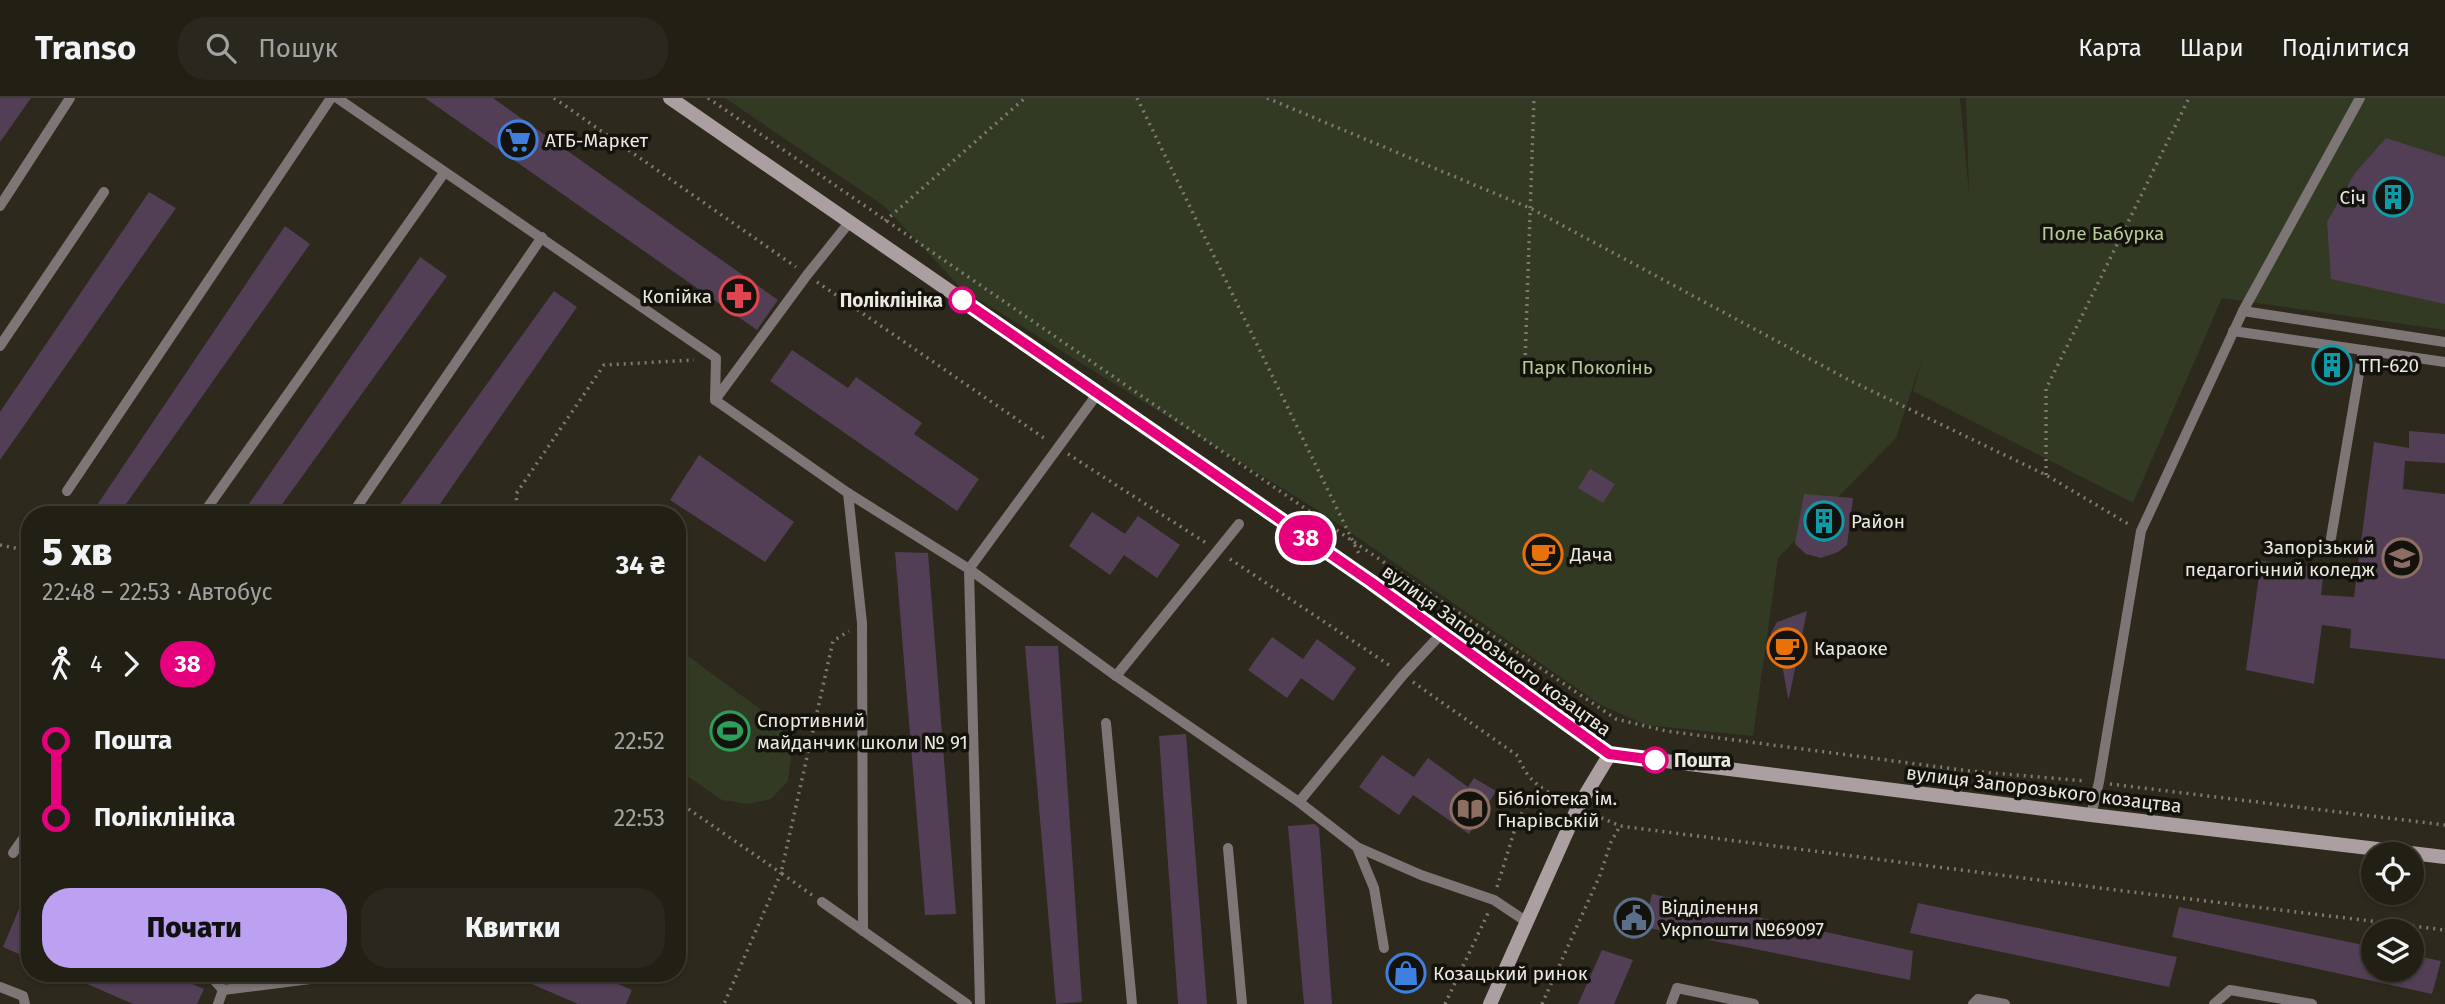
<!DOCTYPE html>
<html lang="uk">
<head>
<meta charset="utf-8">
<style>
  :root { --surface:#221f15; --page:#2a271e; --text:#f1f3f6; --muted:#a2a2a0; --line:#3f3d34; --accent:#bca0f2 }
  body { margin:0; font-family:"Fira Sans",sans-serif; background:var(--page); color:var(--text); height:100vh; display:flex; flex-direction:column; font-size:26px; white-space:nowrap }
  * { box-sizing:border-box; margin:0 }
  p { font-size:23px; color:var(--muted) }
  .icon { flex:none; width:38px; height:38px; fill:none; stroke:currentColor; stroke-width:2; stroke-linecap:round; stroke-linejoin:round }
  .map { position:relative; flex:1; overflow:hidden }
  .drawer { position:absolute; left:21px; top:408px; width:665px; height:476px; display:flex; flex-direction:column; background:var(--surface); border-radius:28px; box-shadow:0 2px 5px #0004,0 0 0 2px var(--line) }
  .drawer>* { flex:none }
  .badge { padding:0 14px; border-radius:23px; font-size:24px; line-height:46px }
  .tools { position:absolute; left:2361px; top:744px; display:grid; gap:14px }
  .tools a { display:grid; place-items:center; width:63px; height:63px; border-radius:50%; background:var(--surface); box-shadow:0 2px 5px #0004,0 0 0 2px var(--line); font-size:35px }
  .map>.badge { position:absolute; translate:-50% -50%; box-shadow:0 0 0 4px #fff }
  .legs { display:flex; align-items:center; gap:10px; height:77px; padding:0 21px; font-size:23px }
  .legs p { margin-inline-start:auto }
  .headline { display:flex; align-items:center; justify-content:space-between; height:119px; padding:0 21px }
  h1 { font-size:38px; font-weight:800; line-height:52px }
  .cta { display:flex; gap:14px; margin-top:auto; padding:14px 21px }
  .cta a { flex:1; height:80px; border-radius:28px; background:var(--accent); color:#111; font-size:28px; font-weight:800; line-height:80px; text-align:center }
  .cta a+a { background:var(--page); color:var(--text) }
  ul { padding:0 21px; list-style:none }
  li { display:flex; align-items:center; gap:24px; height:77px; font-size:26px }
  li i { display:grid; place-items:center; width:10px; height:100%; margin:0 9px; background:currentColor }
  li i::after { content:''; width:18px; height:18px; margin:-9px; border:5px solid; border-radius:50%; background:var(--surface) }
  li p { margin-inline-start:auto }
  li:first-child i { background:linear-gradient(#0000 50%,currentColor 0) }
  li:last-child i { background:linear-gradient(currentColor 50%,#0000 0) }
  header { display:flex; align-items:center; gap:42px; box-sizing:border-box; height:98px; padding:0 35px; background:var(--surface); border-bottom:2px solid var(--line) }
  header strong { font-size:33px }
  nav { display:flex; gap:38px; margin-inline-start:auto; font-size:24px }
  .search { width:490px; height:63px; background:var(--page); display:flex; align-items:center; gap:18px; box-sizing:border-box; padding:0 24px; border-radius:28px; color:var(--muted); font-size:26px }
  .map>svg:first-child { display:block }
  .green { fill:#323a23 }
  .building { fill:#523f56 }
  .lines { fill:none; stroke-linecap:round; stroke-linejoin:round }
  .path { stroke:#7f7b71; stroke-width:3.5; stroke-dasharray:2 5; stroke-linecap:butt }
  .lane { stroke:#7d7576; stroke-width:10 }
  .secondary { stroke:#ac9fa2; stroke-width:14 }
  .line-1-casing { stroke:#fff; stroke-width:16 }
  .line-1 { stroke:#e6007e; stroke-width:10 }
  .stop-1-dot { fill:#fff; stroke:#e6007e; stroke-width:3.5 }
  .labels { text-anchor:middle; stroke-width:7; stroke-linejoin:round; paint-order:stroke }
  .poi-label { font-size:19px; fill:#ebe8e0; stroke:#14120c; text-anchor:start }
  .park-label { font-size:19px; fill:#b6ca95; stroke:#14120c }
  .stop-label { font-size:19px; font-weight:bold; fill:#ebe8e0; stroke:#14120c; text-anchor:end }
  .street-label { font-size:19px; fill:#ebe8e0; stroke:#14120c }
</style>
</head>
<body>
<header>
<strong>Transo</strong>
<div class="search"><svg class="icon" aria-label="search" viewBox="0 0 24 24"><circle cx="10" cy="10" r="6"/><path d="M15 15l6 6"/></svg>Пошук</div>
<nav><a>Карта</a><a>Шари</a><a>Поділитися</a></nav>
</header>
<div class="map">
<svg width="2445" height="906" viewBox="0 0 2445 906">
  <rect width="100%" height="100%" fill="#2d291c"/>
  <g class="green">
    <polygon points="725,0 1960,0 1969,95 1966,0 2445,0 2445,232 2222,200 2133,405 1913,293 1923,258 1896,340 1778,460 1753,638 1646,627 1601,607 1325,417 962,191 884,108"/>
    <polygon points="677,550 779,625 791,660 788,683 771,701 747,706 722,702 677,671"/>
  </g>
  <g class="building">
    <polygon points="0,0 31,0 0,44"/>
    <polygon points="425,0 493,0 778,202 757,232"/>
    <polygon points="2386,40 2445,59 2445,206 2331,181 2327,124 2355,75"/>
    <polygon points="149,94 176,110 0,362 0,314"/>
    <polygon points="285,128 310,146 119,416 91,416"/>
    <polygon points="420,159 447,178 275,416 242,416"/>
    <polygon points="554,193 577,209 433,416 393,416"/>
    <polygon points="792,252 848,290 856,279 922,325 914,336 979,381 957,413 770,283"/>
    <polygon points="2315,258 2350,262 2349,276 2313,272"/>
    <polygon points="2409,333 2445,336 2445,365 2405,363 2403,391 2445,396 2445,561 2350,550 2351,531 2322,527 2314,586 2246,572 2261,463 2324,470 2321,497 2354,499 2374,344 2409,350"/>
    <polygon points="699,357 794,424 765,464 670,402"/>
    <polygon points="1590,371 1615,386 1603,405 1578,390"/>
    <polygon points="1804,396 1853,400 1847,447 1838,454 1821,460 1806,456 1795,446"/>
    <polygon points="1092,414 1125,436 1138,418 1180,447 1157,480 1124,457 1110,477 1069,448"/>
    <polygon points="1532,438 1546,447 1535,463 1522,454"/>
    <polygon points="895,454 928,455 956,816 925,817"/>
    <polygon points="1807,513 1789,600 1788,600 1782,566 1771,544 1771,535 1777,524"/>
    <polygon points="1272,539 1303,561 1317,541 1356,570 1333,603 1301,580 1287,600 1248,572"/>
    <polygon points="1025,548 1058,548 1082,904 1056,906"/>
    <polygon points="1186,636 1207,906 1178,906 1159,638"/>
    <polygon points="1382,657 1414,679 1428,660 1468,689 1474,680 1496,693 1469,736 1413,697 1399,717 1359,689"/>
    <polygon points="1315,726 1319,730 1332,906 1304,906 1288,728"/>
    <polygon points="1652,796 1913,853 1910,882 1644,829"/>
    <polygon points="1918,805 2177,859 2169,889 1910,835"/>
    <polygon points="2179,809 2373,849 2373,872 2412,872 2412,857 2441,863 2432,896 2172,839"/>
    <polygon points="19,811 30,815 30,861 3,849"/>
    <polygon points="1602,852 1633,862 1614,906 1578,906"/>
    <polygon points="62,875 168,875 204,891 197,906 133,906"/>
    <polygon points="506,875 593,875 632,892 626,906 578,906"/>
  </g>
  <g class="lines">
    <g class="path">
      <polyline points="554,0 796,169"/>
      <polyline points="708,0 1354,444 1616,621 1666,633 1970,673 2085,683"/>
      <polyline points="1137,0 1360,458"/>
      <polyline points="1267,0 1532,111 1849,282 2046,377 2130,427"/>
      <polyline points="885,123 1025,0"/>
      <polyline points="817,184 1047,342"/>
      <polyline points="1525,264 1534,0"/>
      <polyline points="1068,356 1206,445"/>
      <polyline points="2046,377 2046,291 2189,0"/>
      <polyline points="518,416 516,396 604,267 694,262"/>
      <polyline points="0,447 30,453"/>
      <polyline points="1230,461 1392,569"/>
      <path d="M 1413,584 L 1518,658 C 1527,683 1541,690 1563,703"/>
      <polyline points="2110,686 2445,727"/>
      <polyline points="677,703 781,775 724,906"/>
      <polyline points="1595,717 1620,728 2116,792 2445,832"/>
      <polyline points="1497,789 1518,721 1539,689"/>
      <polyline points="812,797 781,775 833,543 849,533"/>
      <polyline points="1445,906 1489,813"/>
      <polyline points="1542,906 1600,777 1611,744 1620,728"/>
    </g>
    <g class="lane">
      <polyline points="337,0 716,260 715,302 807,177 848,126"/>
      <polyline points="0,108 70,0"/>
      <polyline points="2243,213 2445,244"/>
      <polyline points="2233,233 2445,264"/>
      <polyline points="0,248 104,94"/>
      <polyline points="1098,295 969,471 1116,578 1299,704 1357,749 1421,777 1494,802 1527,824"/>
      <polyline points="715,302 848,395 969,471 980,906"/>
      <polyline points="67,393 331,0"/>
      <polyline points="848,395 862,525 863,833"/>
      <polyline points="203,416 444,75"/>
      <polyline points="352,416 542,139"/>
      <polyline points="2331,440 2363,252"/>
      <polyline points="1116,578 1239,426"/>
      <polyline points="1106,625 1132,906"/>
      <polyline points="1299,704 1403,577 1442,535"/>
      <polyline points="2091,717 2099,684 2141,433 2243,213 2360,0"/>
      <polyline points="1357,749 1374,790 1384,850"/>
      <polyline points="1228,750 1242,906"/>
      <polyline points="13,755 30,731"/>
      <polyline points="822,804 967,906"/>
      <polyline points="208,875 223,892"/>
      <polyline points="334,878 348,875"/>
      <polyline points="0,889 23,898 25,906"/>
      <polyline points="223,892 334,878 335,875"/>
      <polyline points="218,906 223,892"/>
      <polyline points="1671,906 1677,890 1754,906"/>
      <polyline points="1973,906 1978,901 2005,906"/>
      <polyline points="2214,906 2230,892 2312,906"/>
    </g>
    <g class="secondary">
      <polyline points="670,0 1371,484 1610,656 2091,717 2445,759"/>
      <polyline points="1490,906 1578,709 1610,656"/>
    </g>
  </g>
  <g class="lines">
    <g class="line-1-casing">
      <polyline id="line-1" points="962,202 1371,484 1609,656 1655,662"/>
    </g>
    <use href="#line-1" class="line-1"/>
  </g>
  <defs>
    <g id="supermarket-ring" transform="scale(2.0125)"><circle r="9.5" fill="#14120c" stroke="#3f7fe0" stroke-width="1.5"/><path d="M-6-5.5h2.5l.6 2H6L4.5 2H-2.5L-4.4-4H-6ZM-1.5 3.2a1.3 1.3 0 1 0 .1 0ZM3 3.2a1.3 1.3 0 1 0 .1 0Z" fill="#3f7fe0"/></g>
    <g id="building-ring" transform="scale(2.0125)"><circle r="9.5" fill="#14120c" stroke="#0f9aa8" stroke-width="1.5"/><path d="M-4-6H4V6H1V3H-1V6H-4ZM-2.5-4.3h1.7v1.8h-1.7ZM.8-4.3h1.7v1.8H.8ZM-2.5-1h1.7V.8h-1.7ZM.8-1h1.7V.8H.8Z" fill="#0f9aa8"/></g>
    <g id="pharmacy-ring" transform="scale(2.0125)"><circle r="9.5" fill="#14120c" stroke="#e0444e" stroke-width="1.5"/><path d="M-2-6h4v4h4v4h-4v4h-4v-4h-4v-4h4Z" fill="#e0444e"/></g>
    <g id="cafe-ring" transform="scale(2.0125)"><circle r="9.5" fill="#14120c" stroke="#e8710a" stroke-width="1.5"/><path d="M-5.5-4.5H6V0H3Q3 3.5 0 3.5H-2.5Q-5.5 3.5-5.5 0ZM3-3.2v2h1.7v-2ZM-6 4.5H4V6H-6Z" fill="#e8710a"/></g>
    <g id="university-ring" transform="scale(2.0125)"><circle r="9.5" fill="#14120c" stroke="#8d6e63" stroke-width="1.5"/><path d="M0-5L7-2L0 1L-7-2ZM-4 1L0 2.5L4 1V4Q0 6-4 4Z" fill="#8d6e63"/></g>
    <g id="stadium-ring" transform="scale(2.0125)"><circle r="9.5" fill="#14120c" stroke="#2e9e5b" stroke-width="1.5"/><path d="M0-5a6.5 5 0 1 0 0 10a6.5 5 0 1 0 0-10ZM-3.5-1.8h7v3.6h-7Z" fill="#2e9e5b"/></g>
    <g id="library-ring" transform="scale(2.0125)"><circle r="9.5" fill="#14120c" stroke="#8d6e63" stroke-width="1.5"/><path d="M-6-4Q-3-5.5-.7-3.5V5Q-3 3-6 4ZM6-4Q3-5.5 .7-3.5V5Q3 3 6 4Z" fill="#8d6e63"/></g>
    <g id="civic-ring" transform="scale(2.0125)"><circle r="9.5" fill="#14120c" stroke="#5c6f8a" stroke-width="1.5"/><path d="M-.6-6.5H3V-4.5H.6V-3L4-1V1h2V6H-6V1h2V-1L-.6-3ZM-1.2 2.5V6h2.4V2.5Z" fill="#5c6f8a"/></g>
    <g id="shop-ring" transform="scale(2.0125)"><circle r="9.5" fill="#14120c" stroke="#3f7fe0" stroke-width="1.5"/><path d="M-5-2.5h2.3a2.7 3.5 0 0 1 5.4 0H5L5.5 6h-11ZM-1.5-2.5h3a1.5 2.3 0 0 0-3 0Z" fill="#3f7fe0"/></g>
  </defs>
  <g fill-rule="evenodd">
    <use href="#supermarket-ring" x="518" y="42"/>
    <use href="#building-ring" x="2393" y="99"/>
    <use href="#pharmacy-ring" x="739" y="198"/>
    <use href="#building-ring" x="2332" y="267"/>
    <use href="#building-ring" x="1824" y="423"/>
    <use href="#cafe-ring" x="1543" y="456"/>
    <use href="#university-ring" x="2402" y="460"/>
    <use href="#cafe-ring" x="1787" y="550"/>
    <use href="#stadium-ring" x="730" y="633"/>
    <use href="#library-ring" x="1470" y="711"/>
    <use href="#civic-ring" x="1634" y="820"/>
    <use href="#shop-ring" x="1406" y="875"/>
  </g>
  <g class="stop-1-dot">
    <circle cx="962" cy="202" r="12"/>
    <circle cx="1655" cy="662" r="12"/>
  </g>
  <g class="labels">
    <g class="poi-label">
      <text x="545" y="49">АТБ-Маркет</text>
      <text x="2366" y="106" text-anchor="end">Січ</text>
      <text x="712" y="205" text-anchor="end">Копійка</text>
      <text x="2359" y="274">ТП-620</text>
      <text x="1851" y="430">Район</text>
      <text x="2375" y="456" text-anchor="end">Запорізький<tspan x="2375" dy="22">педагогічний коледж</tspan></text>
      <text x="1570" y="463">Дача</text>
      <text x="1814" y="557">Караоке</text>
      <text x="757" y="629">Спортивний<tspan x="757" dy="22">майданчик школи № 91</tspan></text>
      <text x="1497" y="707">Бібліотека ім.<tspan x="1497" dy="22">Гнарівській</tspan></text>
      <text x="1661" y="816">Відділення<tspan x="1661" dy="22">Укрпошти №69097</tspan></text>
      <text x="1433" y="882">Козацький ринок</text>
    </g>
    <g class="park-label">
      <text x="2103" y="142">Поле Бабурка</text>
      <text x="1587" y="276">Парк Поколінь</text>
    </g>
    <g class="stop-label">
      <text x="943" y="209">Поліклініка</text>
      <text x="1674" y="669" text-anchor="start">Пошта</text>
    </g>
    <g class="street-label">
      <text transform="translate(1497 552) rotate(36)" y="7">вулиця Запорозького козацтва</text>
      <text transform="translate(2044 691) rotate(7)" y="7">вулиця Запорозького козацтва</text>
    </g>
  </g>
</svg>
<div class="tools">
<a><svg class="icon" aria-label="locate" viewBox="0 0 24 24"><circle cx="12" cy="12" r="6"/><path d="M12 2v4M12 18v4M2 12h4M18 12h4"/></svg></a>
<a><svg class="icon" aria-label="layers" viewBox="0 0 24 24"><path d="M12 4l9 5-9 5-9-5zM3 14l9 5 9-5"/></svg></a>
</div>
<b class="badge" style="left:1306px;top:440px;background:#e6007e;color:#fff">38</b>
<section class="drawer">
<div class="headline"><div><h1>5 хв</h1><p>22:48 – 22:53 · Автобус</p></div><b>34 ₴</b></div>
<div class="legs"><svg class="icon" aria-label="walk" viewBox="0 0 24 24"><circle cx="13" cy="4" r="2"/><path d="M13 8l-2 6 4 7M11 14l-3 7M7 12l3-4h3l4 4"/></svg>4<svg class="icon" aria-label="forward" viewBox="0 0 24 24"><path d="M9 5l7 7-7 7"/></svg><b class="badge" style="background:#e6007e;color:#fff">38</b></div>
<ul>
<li><i style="color:#e6007e"></i><b>Пошта</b><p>22:52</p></li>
<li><i style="color:#e6007e"></i><b>Поліклініка</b><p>22:53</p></li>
</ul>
<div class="cta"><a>Почати</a><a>Квитки</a></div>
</section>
</div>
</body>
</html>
